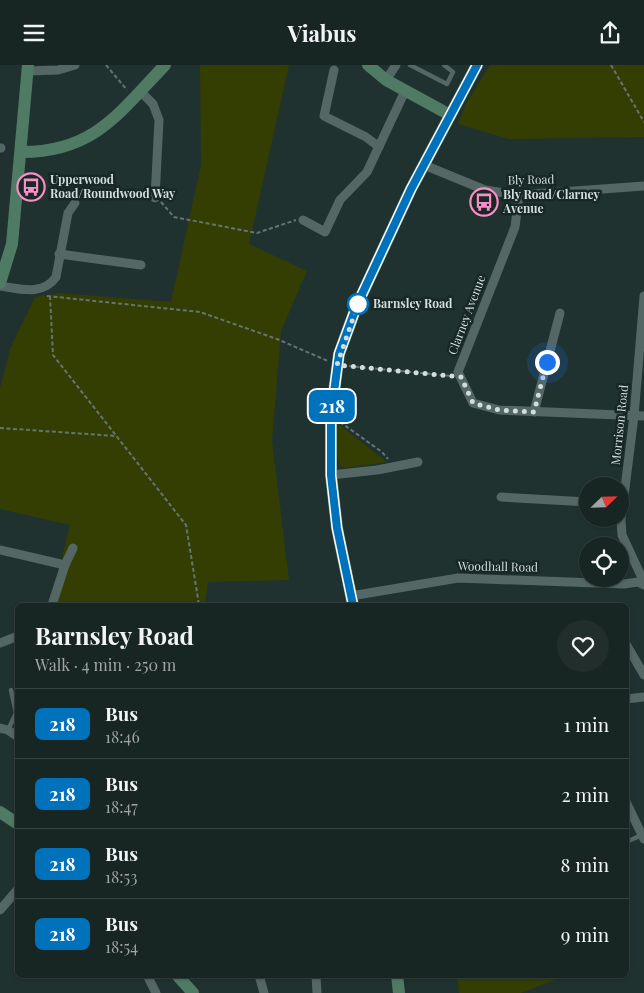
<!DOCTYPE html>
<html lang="en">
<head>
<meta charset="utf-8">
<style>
  :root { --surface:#182623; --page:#212e2b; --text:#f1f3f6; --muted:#9fa5a6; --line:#364341 }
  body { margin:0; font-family:"Playfair Display",serif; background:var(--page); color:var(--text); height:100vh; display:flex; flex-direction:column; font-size:19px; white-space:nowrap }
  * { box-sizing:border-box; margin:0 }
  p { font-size:16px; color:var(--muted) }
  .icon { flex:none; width:28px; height:28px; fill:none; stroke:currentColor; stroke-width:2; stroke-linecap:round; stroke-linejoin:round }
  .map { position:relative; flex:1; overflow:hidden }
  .panel { position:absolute; left:15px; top:538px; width:614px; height:375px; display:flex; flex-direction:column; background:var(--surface); border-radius:8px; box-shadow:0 1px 4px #0004,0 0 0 1px var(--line) }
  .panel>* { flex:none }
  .badge { padding:0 10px; border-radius:8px; font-size:18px; line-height:32px }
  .needle { width:32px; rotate:67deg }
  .tools { position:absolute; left:579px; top:412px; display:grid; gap:10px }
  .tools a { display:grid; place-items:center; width:50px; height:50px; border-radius:50%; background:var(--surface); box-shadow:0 1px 4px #0004,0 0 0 1px var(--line); font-size:25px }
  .you { position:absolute; width:25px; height:25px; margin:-12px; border:4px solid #fff; border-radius:50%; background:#1a73e8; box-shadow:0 0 0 8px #1a73e833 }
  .map>.badge { position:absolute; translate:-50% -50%; box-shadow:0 0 0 2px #fff }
  .round { display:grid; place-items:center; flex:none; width:52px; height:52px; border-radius:26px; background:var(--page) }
  .headline { display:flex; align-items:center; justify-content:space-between; height:85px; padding:0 20px }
  h1 { font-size:24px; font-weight:700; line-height:38px }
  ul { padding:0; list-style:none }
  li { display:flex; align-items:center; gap:15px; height:70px; padding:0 20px; border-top:1px solid var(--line) }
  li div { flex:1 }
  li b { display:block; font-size:19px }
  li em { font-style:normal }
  li .badge { min-width:55px; font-weight:700; text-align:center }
  header { display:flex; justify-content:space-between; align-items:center; height:65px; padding:0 20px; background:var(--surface); font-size:22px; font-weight:700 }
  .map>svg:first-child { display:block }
  .green { fill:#343e03 }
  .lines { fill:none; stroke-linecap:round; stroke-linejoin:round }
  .path { stroke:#657472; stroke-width:2; stroke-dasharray:4 2.5; stroke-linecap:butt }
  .lane { stroke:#546764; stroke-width:4.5 }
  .street { stroke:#546764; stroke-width:9 }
  .secondary { stroke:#4f7b65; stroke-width:12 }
  .line-casing { stroke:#fff; stroke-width:11 }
  .line { stroke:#0072bc; stroke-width:8 }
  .walk { stroke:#d3dedc; stroke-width:5; stroke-dasharray:0 9 }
  .stop-dot { fill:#fff; stroke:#0072bc; stroke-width:2.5 }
  .labels { text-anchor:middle; stroke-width:5; stroke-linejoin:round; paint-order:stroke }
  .poi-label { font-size:12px; font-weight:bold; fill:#d3dedc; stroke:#172826; text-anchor:start }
  .street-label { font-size:12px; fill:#d3dedc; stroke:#172826 }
  .stop-label { font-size:12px; font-weight:bold; fill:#d3dedc; stroke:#172826; text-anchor:start }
</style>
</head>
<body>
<header><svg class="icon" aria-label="menu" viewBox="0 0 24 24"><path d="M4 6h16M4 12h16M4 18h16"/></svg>Viabus<svg class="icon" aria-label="share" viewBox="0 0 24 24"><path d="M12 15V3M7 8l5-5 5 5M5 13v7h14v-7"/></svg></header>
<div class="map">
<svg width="644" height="928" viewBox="0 0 644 928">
  <rect width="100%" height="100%" fill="#20322f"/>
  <g class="green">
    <polygon points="200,0 289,0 249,179 307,206 281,266 272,376 289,515 208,517 205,540 57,540 68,495 62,492 70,460 0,444 0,323 10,284 35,232 59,228 171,237 201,100"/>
    <polygon points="490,0 644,0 644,72 509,74 458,59 466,39"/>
    <polygon points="337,358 387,397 345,403 340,401 337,390"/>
    <polygon points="457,910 567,910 521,928 459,928"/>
  </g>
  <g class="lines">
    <g class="path">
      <polyline points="106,0 127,25"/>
      <polyline points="611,0 644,57"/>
      <polyline points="161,137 174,152 257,168 296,155"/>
      <polyline points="47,231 200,247 277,274 328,296"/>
      <polyline points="50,231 53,290 186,460 199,540"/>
      <polyline points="349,301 451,311"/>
      <polyline points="340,357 382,387 388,394"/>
      <polyline points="0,363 116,371"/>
    </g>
    <g class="lane">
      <polyline points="410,0 447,19 453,7 444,0"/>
      <polyline points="8,665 16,648 11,625"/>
      <polyline points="626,777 642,770"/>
    </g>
    <g class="street">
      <polyline points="334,5 324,51 366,72 379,82"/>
      <polyline points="28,6 58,5 75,0"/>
      <polyline points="386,15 396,0"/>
      <polyline points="140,26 153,39 159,55 155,133"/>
      <polyline points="0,83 1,83"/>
      <polyline points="424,100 485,125 519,130 644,121"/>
      <polyline points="519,130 515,162 458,307 473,338 499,345 644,351"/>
      <polyline points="303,155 325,167 340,135 367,107 405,26"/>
      <polyline points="59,189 141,200"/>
      <path d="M 0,221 C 20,224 43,231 56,212 L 68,148 L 75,138"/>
      <polyline points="644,231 634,351 621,455 622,470 644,517"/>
      <polyline points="534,347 560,248"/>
      <polyline points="331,410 377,405 418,397"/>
      <polyline points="501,432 588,437"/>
      <polyline points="0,485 65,500"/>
      <polyline points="351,531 458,513 624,519 638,517 644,520"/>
      <polyline points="52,540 65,500 73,483"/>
      <polyline points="0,578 18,571"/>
      <polyline points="626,579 644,610"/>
      <polyline points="626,634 644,632"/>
      <polyline points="0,663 8,665 18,672"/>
      <polyline points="626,737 644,774"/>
      <polyline points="0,845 18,824"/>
      <polyline points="147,910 156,928"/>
      <polyline points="259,910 264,928"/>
      <polyline points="316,910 317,928"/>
    </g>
    <g class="secondary">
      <polyline points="368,0 386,15 450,50"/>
      <path d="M 22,87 C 94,87 119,48 165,0"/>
      <polyline points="0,218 12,179 28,0"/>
      <polyline points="353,540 337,463 331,410 331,350 339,289 357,240 411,124 477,0"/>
      <polyline points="0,747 18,759"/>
      <polyline points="177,910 193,928"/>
      <polyline points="397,910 399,928"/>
    </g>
  </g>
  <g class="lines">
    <g class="line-casing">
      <polyline id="line" points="353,540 337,463 331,410 331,350 339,289 357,240 411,124 477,0"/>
    </g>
    <use href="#line" class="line"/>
    <polyline class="walk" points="358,239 337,300 461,312 473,338 499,345 534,347 547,297"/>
  </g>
  <defs>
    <g id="bus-ring" transform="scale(1.4375)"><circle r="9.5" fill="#172826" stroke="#fa8fc6" stroke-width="1.5"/><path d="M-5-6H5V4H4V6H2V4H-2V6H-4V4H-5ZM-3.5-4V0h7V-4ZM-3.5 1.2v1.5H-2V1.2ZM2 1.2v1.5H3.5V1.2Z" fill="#fa8fc6"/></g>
  </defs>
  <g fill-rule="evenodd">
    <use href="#bus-ring" x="31" y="122"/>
    <use href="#bus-ring" x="484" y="137"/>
  </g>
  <circle class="stop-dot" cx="358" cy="239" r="10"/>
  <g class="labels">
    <g class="poi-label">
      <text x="50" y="119">Upperwood<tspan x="50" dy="14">Road/Roundwood Way</tspan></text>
      <text x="503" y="134">Bly Road/Clarney<tspan x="503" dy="14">Avenue</tspan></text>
    </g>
    <g class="street-label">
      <text transform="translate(531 115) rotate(-1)" y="4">Bly Road</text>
      <text transform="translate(467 250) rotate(-69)" y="4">Clarney Avenue</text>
      <text transform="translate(620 360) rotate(-84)" y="4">Morrison Road</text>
      <text transform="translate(498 502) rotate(1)" y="4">Woodhall Road</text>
    </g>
    <g class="stop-label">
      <text x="373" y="243">Barnsley Road</text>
    </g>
  </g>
</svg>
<div class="tools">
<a><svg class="needle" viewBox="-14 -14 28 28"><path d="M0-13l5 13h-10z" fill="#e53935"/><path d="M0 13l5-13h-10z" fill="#9fa5a6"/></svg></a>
<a><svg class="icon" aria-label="locate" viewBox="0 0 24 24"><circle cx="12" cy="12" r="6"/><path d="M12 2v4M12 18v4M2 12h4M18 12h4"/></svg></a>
</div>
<div class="you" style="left:547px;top:297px"></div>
<b class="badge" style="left:332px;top:341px;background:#0072bc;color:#fff">218</b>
<section class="panel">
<div class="headline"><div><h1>Barnsley Road</h1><p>Walk · 4 min · 250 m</p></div><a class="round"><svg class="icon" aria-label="heart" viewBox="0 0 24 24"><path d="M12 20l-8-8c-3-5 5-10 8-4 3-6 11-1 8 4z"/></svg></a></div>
<ul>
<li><span class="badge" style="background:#0072bc;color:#fff">218</span><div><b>Bus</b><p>18:46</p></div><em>1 min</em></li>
<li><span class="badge" style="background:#0072bc;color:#fff">218</span><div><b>Bus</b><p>18:47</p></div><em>2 min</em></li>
<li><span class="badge" style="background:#0072bc;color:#fff">218</span><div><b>Bus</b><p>18:53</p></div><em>8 min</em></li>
<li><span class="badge" style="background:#0072bc;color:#fff">218</span><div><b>Bus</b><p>18:54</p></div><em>9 min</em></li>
</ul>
</section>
</div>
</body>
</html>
